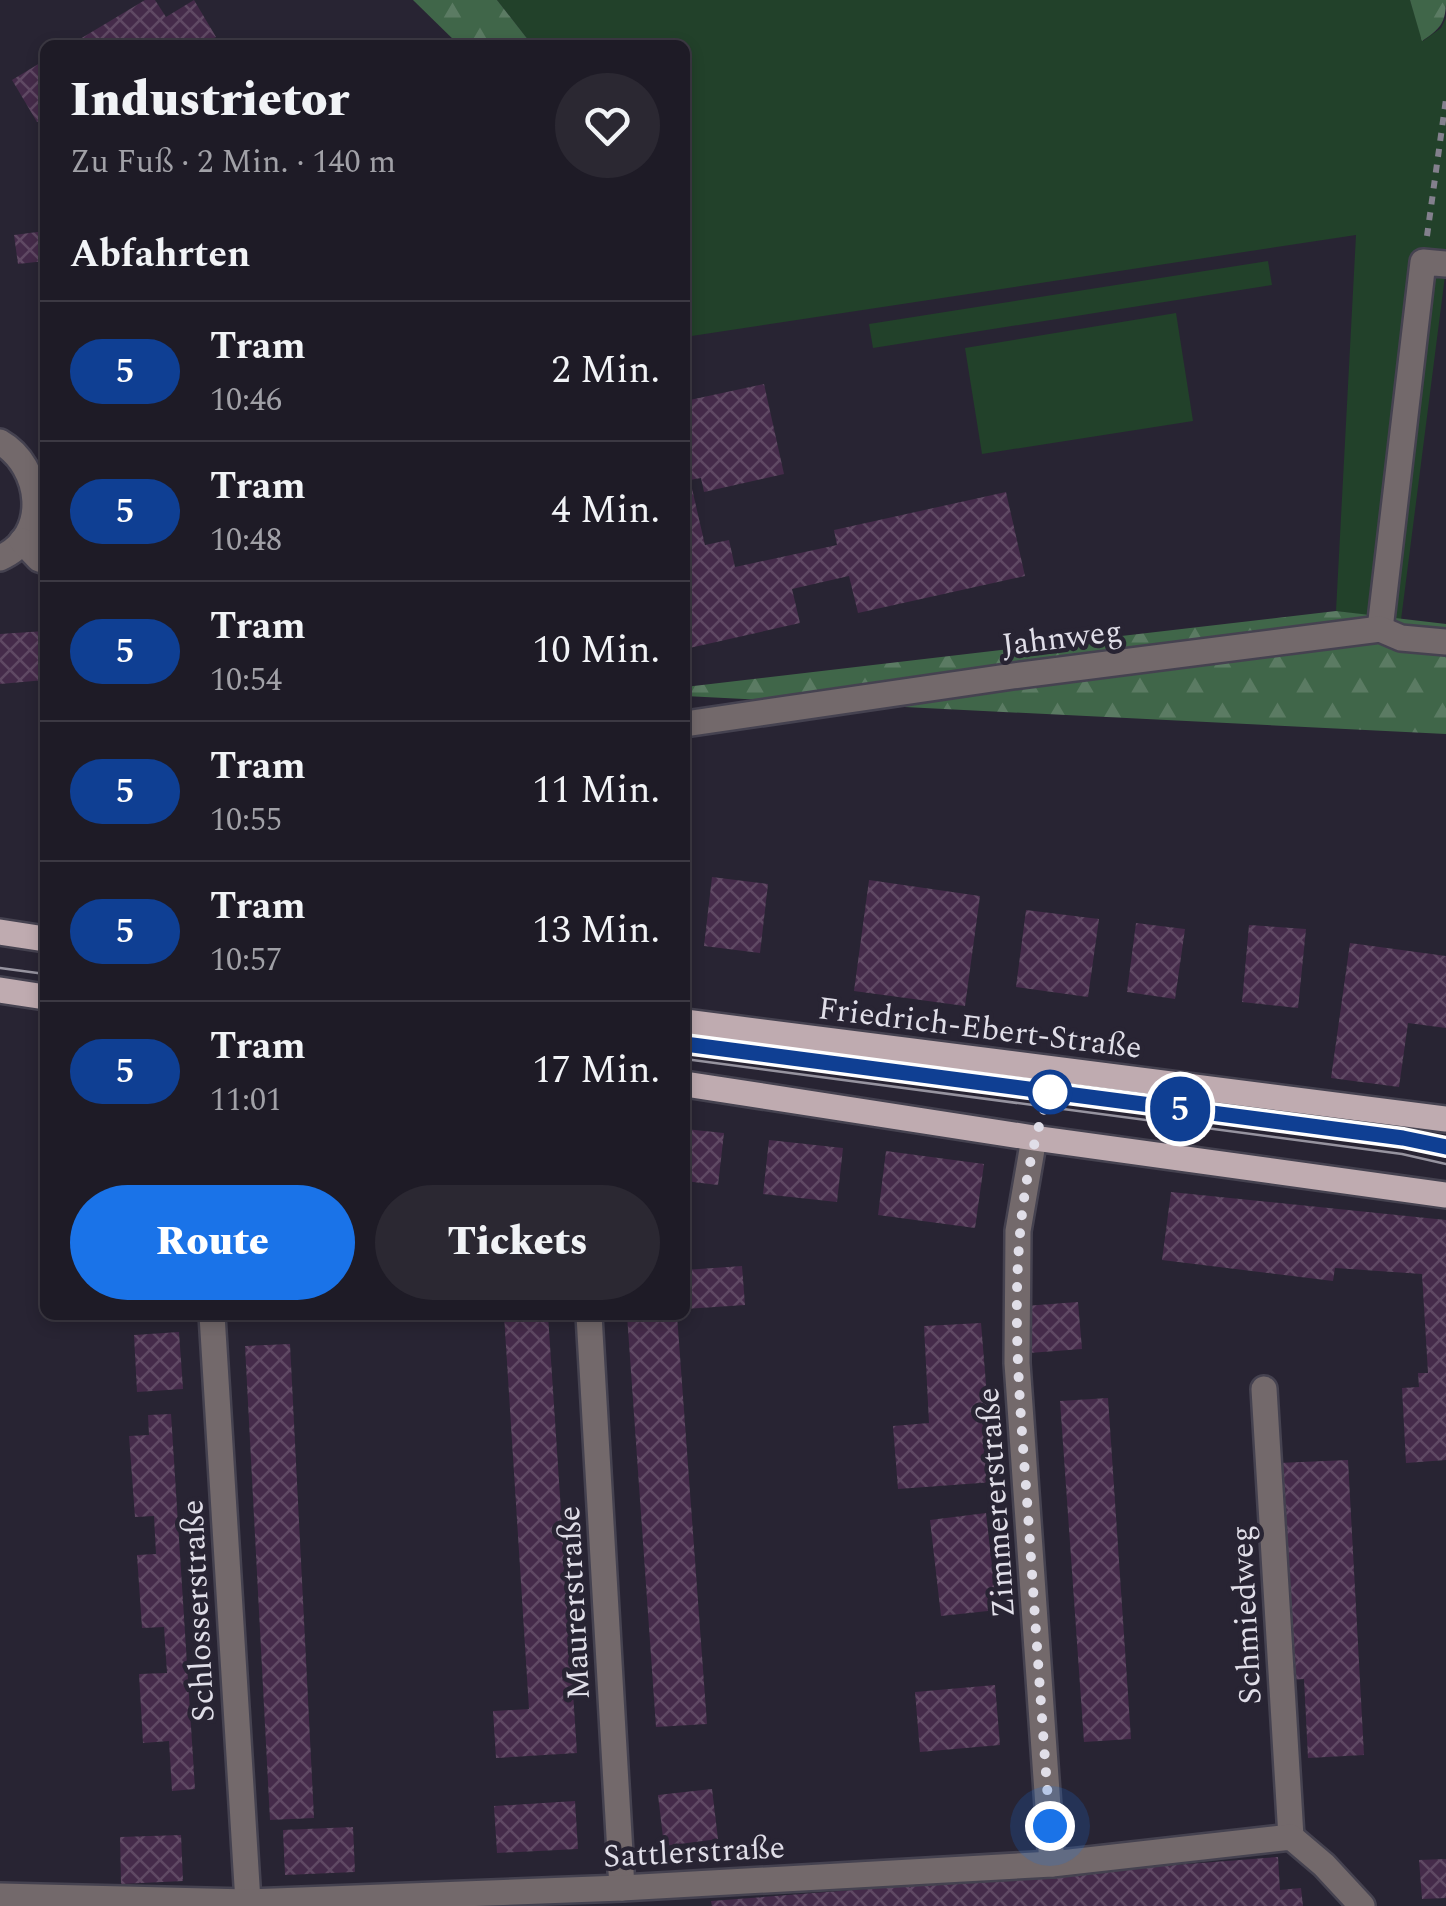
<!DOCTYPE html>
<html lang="de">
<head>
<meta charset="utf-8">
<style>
  :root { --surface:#1e1b26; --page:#2b2832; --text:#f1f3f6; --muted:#a1a1a7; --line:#3c3943; --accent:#1a73e8 }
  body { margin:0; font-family:Spectral,serif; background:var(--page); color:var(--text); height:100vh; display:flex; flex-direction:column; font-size:38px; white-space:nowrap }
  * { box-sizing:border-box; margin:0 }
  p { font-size:32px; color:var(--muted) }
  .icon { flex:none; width:55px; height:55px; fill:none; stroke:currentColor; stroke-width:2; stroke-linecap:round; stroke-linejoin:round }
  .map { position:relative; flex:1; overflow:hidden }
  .panel { position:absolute; left:40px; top:40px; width:650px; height:1280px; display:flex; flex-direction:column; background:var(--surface); border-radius:15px; box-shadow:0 5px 15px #0003,0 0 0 2px var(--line) }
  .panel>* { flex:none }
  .badge { padding:0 20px; border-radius:32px; font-size:35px; line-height:65px }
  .you { position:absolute; width:50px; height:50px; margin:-25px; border:8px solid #fff; border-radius:50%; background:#1a73e8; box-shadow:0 0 0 15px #1a73e833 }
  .map>.badge { position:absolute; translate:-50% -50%; box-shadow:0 0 0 5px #fff }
  h2 { padding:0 30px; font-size:38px; line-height:90px }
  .round { display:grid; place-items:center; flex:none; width:105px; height:105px; border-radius:52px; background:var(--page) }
  .overview { display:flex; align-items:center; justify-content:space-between; height:170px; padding:0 30px }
  h1 { font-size:48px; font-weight:800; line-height:75px }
  .primary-button { display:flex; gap:20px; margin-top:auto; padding:20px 30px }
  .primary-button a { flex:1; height:115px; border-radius:60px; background:var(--accent); color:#fff; font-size:40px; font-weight:800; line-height:115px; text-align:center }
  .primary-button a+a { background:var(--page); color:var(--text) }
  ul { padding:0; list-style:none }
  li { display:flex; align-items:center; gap:30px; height:140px; padding:0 30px; border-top:2px solid var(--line) }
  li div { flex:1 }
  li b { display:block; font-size:38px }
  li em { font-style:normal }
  li .badge { min-width:110px; font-weight:700; text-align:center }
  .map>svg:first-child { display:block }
  .grass { fill:#22412a }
  .forest { fill:url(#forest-firs) }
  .building { fill:url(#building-cross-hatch) }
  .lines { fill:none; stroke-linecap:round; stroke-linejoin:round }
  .minor-casing { stroke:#454250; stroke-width:30 }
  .major-casing { stroke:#454250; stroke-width:30 }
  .path { stroke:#83808d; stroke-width:6; stroke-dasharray:8 8; stroke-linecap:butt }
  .minor { stroke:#73696b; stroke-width:25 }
  .major { stroke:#bfabb0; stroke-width:25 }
  .tram { stroke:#96939f; stroke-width:2.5 }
  .line-casing { stroke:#fff; stroke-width:22 }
  .line { stroke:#0f3f93; stroke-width:15 }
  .walk { stroke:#e0dee8; stroke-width:10; stroke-dasharray:0 18 }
  .stop-dot { fill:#fff; stroke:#0f3f93; stroke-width:5 }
  .labels { text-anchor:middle; stroke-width:9; stroke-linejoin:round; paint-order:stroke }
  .street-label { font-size:32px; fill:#e0dee8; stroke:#282433 }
</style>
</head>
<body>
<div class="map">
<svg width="1446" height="1906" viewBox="0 0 1446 1906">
  <defs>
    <pattern id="forest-firs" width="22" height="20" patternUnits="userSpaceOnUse" patternTransform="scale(2.5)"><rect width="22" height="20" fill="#406649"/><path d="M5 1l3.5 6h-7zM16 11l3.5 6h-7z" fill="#5b7b63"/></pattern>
    <pattern id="building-cross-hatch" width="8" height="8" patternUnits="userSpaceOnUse" patternTransform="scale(2.5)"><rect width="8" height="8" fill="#452b4a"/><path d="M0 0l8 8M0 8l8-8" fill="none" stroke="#604964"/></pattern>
  </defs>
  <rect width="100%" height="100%" fill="#282433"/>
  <g class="grass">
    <polygon points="497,0 1410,0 1423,41 1441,28 1446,18 1446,268 1401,620 1336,611 1356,235 685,337 685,45 526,45 529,41"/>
    <polygon points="1268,261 1272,285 873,348 869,324"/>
    <polygon points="1176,313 1193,421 982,454 965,348"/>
  </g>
  <g class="forest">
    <polygon points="413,0 497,0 529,41 526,45 459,45"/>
    <path d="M 1410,0 L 1446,0 C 1446,23 1440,29 1422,41 Z"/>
    <polygon points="1336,611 1446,624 1446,734 685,696 685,687"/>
  </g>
  <g class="building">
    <polygon points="145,0 155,0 166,17 194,0 216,37 202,45 70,45"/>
    <polygon points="45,60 45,117 37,122 12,80"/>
    <polygon points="45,231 45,261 18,264 14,235"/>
    <polygon points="764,384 784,474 704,492 701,478 690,480 705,545 729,540 735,567 837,545 834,530 1006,492 1025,576 858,613 849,576 792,589 800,623 685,649 685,401"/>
    <polygon points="45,631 45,680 0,684 0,634"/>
    <polygon points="712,877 768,884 760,953 704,946"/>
    <polygon points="869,880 980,896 965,1006 854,991"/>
    <polygon points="1026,910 1099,919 1088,997 1016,987"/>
    <polygon points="1136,923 1185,929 1175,999 1127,992"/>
    <polygon points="1249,925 1306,929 1298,1008 1242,1002"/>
    <polygon points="1350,943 1446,956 1446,1028 1408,1023 1399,1087 1331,1078"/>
    <polygon points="685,1129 724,1133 718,1185 685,1181"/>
    <polygon points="769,1140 843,1148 837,1202 763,1194"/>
    <polygon points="886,1151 984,1164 975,1228 878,1215"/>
    <polygon points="1171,1192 1446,1220 1446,1460 1406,1463 1402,1388 1419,1387 1418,1373 1428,1373 1422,1274 1335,1268 1333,1281 1162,1260"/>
    <polygon points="742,1266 745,1305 685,1309 685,1270"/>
    <polygon points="1078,1302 1082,1349 1029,1353 1025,1306"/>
    <polygon points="504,1315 548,1315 577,1753 496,1758 493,1711 529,1709"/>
    <polygon points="627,1315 677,1315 707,1724 656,1727"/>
    <polygon points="981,1323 994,1482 898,1489 893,1426 929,1423 924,1326"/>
    <polygon points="179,1332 183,1389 137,1392 134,1335"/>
    <polygon points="290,1344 314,1818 270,1820 245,1346"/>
    <polygon points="1108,1398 1131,1739 1084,1742 1060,1401"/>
    <polygon points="171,1414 195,1789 172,1791 169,1741 143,1743 139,1674 167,1673 164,1627 142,1628 137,1555 156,1554 154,1516 135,1517 129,1436 149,1435 148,1415"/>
    <polygon points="1348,1460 1364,1755 1308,1758 1304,1679 1289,1680 1278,1463"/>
    <polygon points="986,1513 997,1610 941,1616 930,1520"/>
    <polygon points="995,1685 1000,1745 920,1752 915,1692"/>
    <polygon points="712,1789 718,1839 664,1846 658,1795"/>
    <polygon points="575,1801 578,1849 497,1853 494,1806"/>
    <polygon points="353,1827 355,1872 285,1875 283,1830"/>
    <polygon points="181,1835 183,1881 121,1884 120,1837"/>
    <polygon points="1278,1857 1280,1890 1301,1888 1303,1906 712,1906 711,1901"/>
    <polygon points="1446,1859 1446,1898 1422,1899 1419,1860"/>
  </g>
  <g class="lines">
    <g class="minor-casing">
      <g id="minor">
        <path d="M 0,442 C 42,466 51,536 0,558"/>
        <polyline points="22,541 39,559 45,561"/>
        <polyline points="1380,629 1423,262 1446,264"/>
        <polyline points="685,724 1013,676 1380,629 1401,638 1446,642"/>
        <polyline points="1034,1138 1018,1231 1017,1363 1052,1864"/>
        <polyline points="212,1315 248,1902"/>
        <polyline points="589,1315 622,1888"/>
        <polyline points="1264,1389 1291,1837"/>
        <polyline points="0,1896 248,1902 622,1888 1052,1864 1291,1837 1324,1865 1362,1906"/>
      </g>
    </g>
    <g class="major-casing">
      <g id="major">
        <polyline points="0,932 45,939"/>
        <polyline points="0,990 45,997"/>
        <polyline points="685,1022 1446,1119"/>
        <polyline points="685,1084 1034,1138 1446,1195"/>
      </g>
    </g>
    <polyline class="path" points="1427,236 1446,99"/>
    <use href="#minor" class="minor"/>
    <use href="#major" class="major"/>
    <g class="tram">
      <polyline points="0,968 45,974"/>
      <polyline points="685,1044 1403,1138 1446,1147"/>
      <polyline points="685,1059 1402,1154 1446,1164"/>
    </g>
  </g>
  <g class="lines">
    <g class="line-casing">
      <polyline id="line" points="685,1044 1403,1138 1446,1147"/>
    </g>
    <use href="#line" class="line"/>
    <path class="walk" d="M 1050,1826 C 1042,1722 1035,1618 1028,1514 C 1018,1373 1001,1227 1050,1092"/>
  </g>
  <circle class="stop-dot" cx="1050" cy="1092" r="20"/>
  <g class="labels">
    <g class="street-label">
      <text transform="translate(1062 637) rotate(-7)" y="11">Jahnweg</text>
      <text transform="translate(980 1027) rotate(7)" y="11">Friedrich-Ebert-Straße</text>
      <text transform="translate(995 1503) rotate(-94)" y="11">Zimmererstraße</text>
      <text transform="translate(573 1603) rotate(-93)" y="11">Maurerstraße</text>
      <text transform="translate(197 1611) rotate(-93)" y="11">Schlosserstraße</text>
      <text transform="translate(1245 1615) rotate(-93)" y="11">Schmiedweg</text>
      <text transform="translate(694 1851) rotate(-3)" y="11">Sattlerstraße</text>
    </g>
  </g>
</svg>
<div class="you" style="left:1050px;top:1826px"></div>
<b class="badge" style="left:1180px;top:1109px;background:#0f3f93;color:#fff">5</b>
<section class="panel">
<div class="overview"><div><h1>Industrietor</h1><p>Zu Fuß · 2 Min. · 140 m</p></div><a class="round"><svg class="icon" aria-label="heart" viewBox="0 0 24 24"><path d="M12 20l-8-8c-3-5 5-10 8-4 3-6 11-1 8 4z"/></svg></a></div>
<h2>Abfahrten</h2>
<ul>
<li><span class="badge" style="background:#0f3f93;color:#fff">5</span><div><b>Tram</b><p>10:46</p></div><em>2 Min.</em></li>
<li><span class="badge" style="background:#0f3f93;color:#fff">5</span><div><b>Tram</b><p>10:48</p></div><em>4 Min.</em></li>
<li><span class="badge" style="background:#0f3f93;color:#fff">5</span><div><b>Tram</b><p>10:54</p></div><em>10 Min.</em></li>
<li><span class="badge" style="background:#0f3f93;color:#fff">5</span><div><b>Tram</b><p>10:55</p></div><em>11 Min.</em></li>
<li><span class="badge" style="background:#0f3f93;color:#fff">5</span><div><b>Tram</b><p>10:57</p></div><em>13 Min.</em></li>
<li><span class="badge" style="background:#0f3f93;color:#fff">5</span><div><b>Tram</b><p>11:01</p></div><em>17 Min.</em></li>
</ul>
<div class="primary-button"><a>Route</a><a>Tickets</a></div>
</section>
</div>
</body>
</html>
